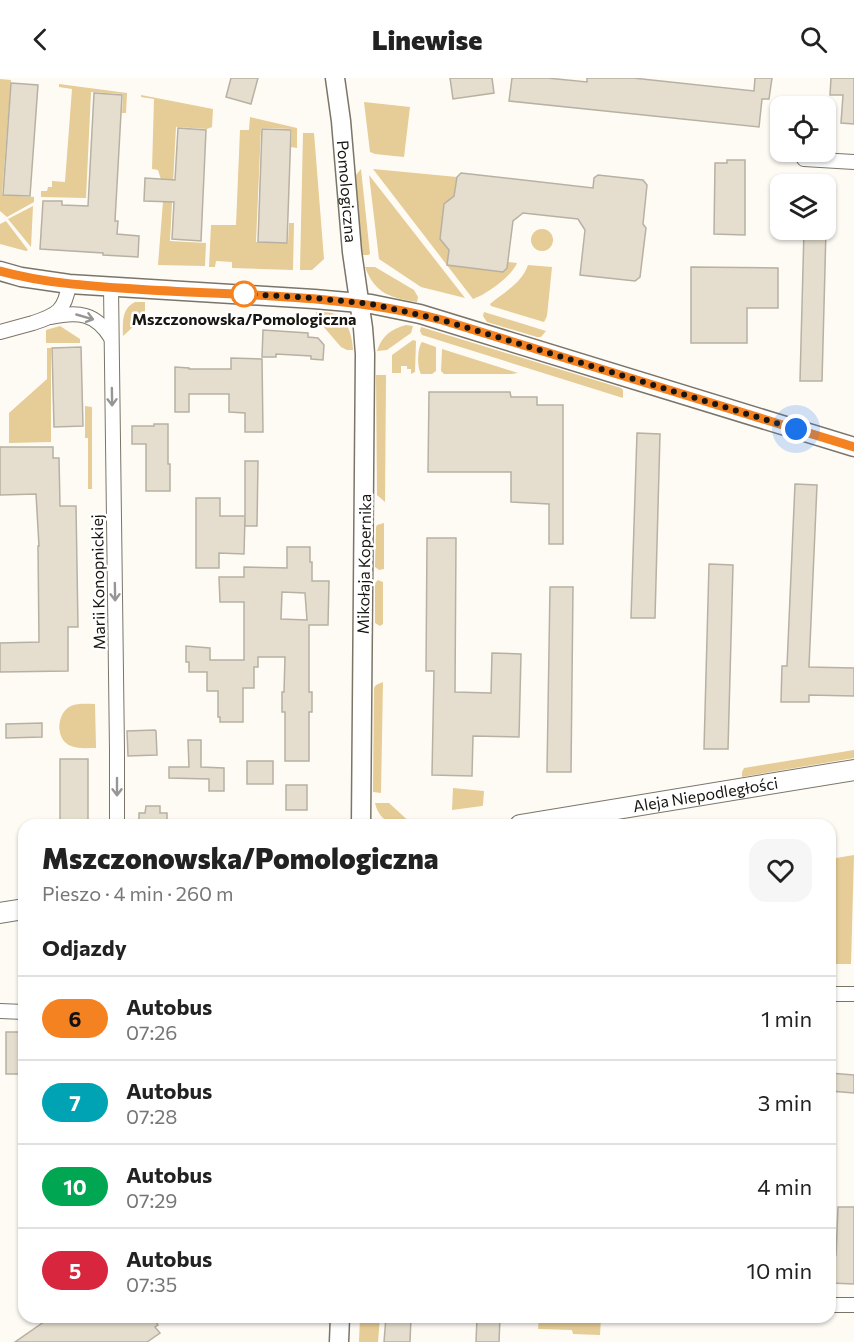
<!DOCTYPE html>
<html lang="pl">
<head>
<meta charset="utf-8">
<style>
  :root { --surface:#fff; --page:#f6f6f6; --text:#222; --muted:#767676; --line:#e0e0e0 }
  body { margin:0; font-family:Commissioner,sans-serif; background:var(--page); color:var(--text); height:100vh; display:flex; flex-direction:column; font-size:22px; white-space:nowrap }
  * { box-sizing:border-box; margin:0 }
  p { font-size:20px; color:var(--muted) }
  .icon { flex:none; width:33px; height:33px; fill:none; stroke:currentColor; stroke-width:2; stroke-linecap:round; stroke-linejoin:round }
  .map { position:relative; flex:1; overflow:hidden }
  .panel { position:absolute; left:18px; top:741px; width:818px; height:504px; display:flex; flex-direction:column; background:var(--surface); border-radius:18px; box-shadow:0 2px 4px #0004 }
  .panel>* { flex:none }
  .badge { padding:0 12px; border-radius:20px; font-size:21px; line-height:39px }
  .fabs { position:absolute; left:770px; top:18px; display:grid; gap:12px }
  .fabs a { display:grid; place-items:center; width:66px; height:66px; border-radius:12px; background:var(--surface); box-shadow:0 2px 4px #0004; font-size:30px }
  .you { position:absolute; width:30px; height:30px; margin:-15px; border:4px solid #fff; border-radius:50%; background:#1a73e8; box-shadow:0 0 0 9px #1a73e833 }
  .map>.badge { position:absolute; translate:-50% -50%; box-shadow:0 0 0 3px #fff }
  h2 { padding:0 24px; font-size:22px; line-height:54px }
  .round { display:grid; place-items:center; flex:none; width:63px; height:63px; border-radius:18px; background:var(--page) }
  .overview { display:flex; align-items:center; justify-content:space-between; height:102px; padding:0 24px }
  h1 { font-size:28px; font-weight:800; line-height:45px }
  ul { padding:0; list-style:none }
  li { display:flex; align-items:center; gap:18px; height:84px; padding:0 24px; border-top:2px solid var(--line) }
  li div { flex:1 }
  li b { display:block; font-size:22px }
  li em { font-style:normal }
  li .badge { min-width:66px; font-weight:700; text-align:center }
  header { display:flex; justify-content:space-between; align-items:center; height:78px; padding:0 24px; background:var(--surface); font-size:27px; font-weight:800 }
  .map>svg:first-child { display:block }
  .green { fill:#e6cc96 }
  .building { fill:#e5decf; stroke:#b7b1a3; stroke-width:1.5; fill-rule:evenodd }
  .lines { fill:none; stroke-linecap:round; stroke-linejoin:round }
  .minor-casing { stroke:#7b7568; stroke-width:16 }
  .tertiary-casing { stroke:#7b7568; stroke-width:21 }
  .secondary-casing { stroke:#7b7568; stroke-width:22 }
  .minor { stroke:#fff; stroke-width:14 }
  .tertiary { stroke:#fff; stroke-width:18 }
  .secondary { stroke:#fff; stroke-width:20 }
  .oneway { stroke:#979694 }
  .line-casing { stroke:#fff; stroke-width:14 }
  .line { stroke:#f58220; stroke-width:9 }
  .walk { stroke:#181611; stroke-width:6; stroke-dasharray:0 10.8 }
  .stop-dot { fill:#fff; stroke:#f58220; stroke-width:3 }
  .labels { text-anchor:middle; stroke-width:5; stroke-linejoin:round; paint-order:stroke }
  .street-label { font-size:16px; fill:#181611; stroke:#fff }
  .stop-label { font-size:16px; font-weight:bold; fill:#181611; stroke:#fff }
</style>
</head>
<body>
<header><svg class="icon" aria-label="back" viewBox="0 0 24 24"><path d="M15 5l-7 7 7 7"/></svg>Linewise<svg class="icon" aria-label="search" viewBox="0 0 24 24"><circle cx="10" cy="10" r="6"/><path d="M15 15l6 6"/></svg></header>
<div class="map">
<svg width="854" height="1264" viewBox="0 0 854 1264">
  <rect width="100%" height="100%" fill="#fefbf5"/>
  <g class="green">
    <polygon points="0,1 11,2 2,117 34,119 34,124 7,139 0,133"/>
    <polygon points="59,6 127,15 126,35 122,35 123,16 91,14 86,120 41,119 41,113 47,113 48,109 52,109 52,103 65,104 72,11 59,9"/>
    <polygon points="141,17 213,31 212,49 207,51 176,49 170,163 206,165 205,188 158,187 164,111 158,92 152,91 154,21 141,19"/>
    <polygon points="364,24 410,29 404,79 375,76 370,74"/>
    <polygon points="250,39 297,50 297,70 291,69 292,51 261,50 256,164 288,165 289,145 294,145 293,192 232,190 232,184 216,183 215,189 209,189 211,147 236,147 240,52 249,52"/>
    <polygon points="303,55 314,55 324,181 312,192 300,192"/>
    <polygon points="361,91 370,176 368,177 362,177 355,98"/>
    <path d="M 373,91 L 457,99 L 454,118 L 503,194 L 507,190 L 508,184 L 517,185 C 512,198 486,217 473,221 Z"/>
    <polygon points="369,97 465,220 421,209 379,181"/>
    <polygon points="33,128 31,169 8,141"/>
    <polygon points="6,143 28,172 26,173 0,166 0,146"/>
    <circle cx="542" cy="162" r="11"/>
    <path d="M 528,187 L 552,189 L 547,238 L 544,244 L 491,228 L 490,226 C 504,214 522,205 528,187 Z"/>
    <path d="M 365,189 L 375,189 L 414,212 L 418,219 L 417,224 C 391,220 375,216 365,189 Z"/>
    <path d="M 135,224 L 145,224 L 145,238 L 123,258 C 123,245 121,231 135,224 Z"/>
    <path d="M 316,234 C 321,234 327,234 332,235 C 348,239 352,258 353,272 L 347,272 L 341,269 L 316,240 Z"/>
    <polygon points="484,234 546,253 541,259 537,259 487,244 483,238"/>
    <path d="M 406,247 L 413,248 L 411,255 L 387,272 L 377,273 C 382,257 392,251 406,247 Z"/>
    <polygon points="60,248 80,261 80,265 46,265 46,252"/>
    <polygon points="421,249 621,310 623,312 623,320 422,257 420,253"/>
    <polygon points="413,262 416,263 415,294 411,296 411,291 407,291 407,288 401,288 401,295 392,295 392,277"/>
    <path d="M 422,264 L 436,269 L 436,293 L 432,296 L 421,296 C 417,290 417,270 422,264 Z"/>
    <polygon points="47,270 51,270 51,364 9,365 9,335 47,301"/>
    <polygon points="442,271 518,295 512,296 444,296 441,293"/>
    <polygon points="376,297 386,297 385,424 377,417"/>
    <polygon points="85,328 92,329 92,411 88,411 88,360 85,360"/>
    <polygon points="384,445 384,491 379,492 375,489 376,449 377,447"/>
    <polygon points="378,502 383,504 383,546 380,548 375,545 375,505"/>
    <polygon points="383,604 381,715 373,714 374,610 376,607"/>
    <path d="M 95,626 L 96,670 C 88,670 78,671 71,668 C 55,662 56,635 71,628 C 78,625 88,626 95,626 Z"/>
    <polygon points="854,672 854,680 742,699 742,694 744,690"/>
    <polygon points="453,710 484,713 483,727 482,728 452,732"/>
    <path d="M 375,725 L 389,725 L 413,747 C 395,747 380,746 375,725 Z"/>
    <polygon points="854,777 851,886 830,886 830,781"/>
    <polygon points="360,1239 380,1239 378,1264 359,1264"/>
    <polygon points="539,1239 601,1239 600,1257 573,1256 572,1252 538,1251"/>
  </g>
  <g class="building">
    <polygon points="231,0 258,0 251,26 226,19"/>
    <polygon points="450,0 492,0 494,15 453,21"/>
    <polygon points="512,0 547,0 587,4 587,0 633,0 754,13 755,0 772,0 769,21 762,21 759,49 509,23"/>
    <polygon points="831,0 854,0 854,46 841,45 843,17 830,17"/>
    <polygon points="11,5 38,7 30,118 3,117"/>
    <polygon points="94,15 122,17 115,143 118,143 117,156 139,158 138,179 103,177 103,175 40,171 43,123 62,123 62,127 88,128"/>
    <polygon points="178,50 206,52 201,163 172,161 174,124 144,123 145,100 175,102"/>
    <polygon points="262,51 291,52 287,165 258,164"/>
    <polygon points="727,82 745,82 745,157 714,156 715,85 727,85"/>
    <polygon points="461,95 593,110 594,100 598,97 643,102 647,107 643,146 646,150 640,199 635,203 580,197 585,152 578,141 523,135 513,143 507,190 503,194 447,187 449,172 440,161 444,126 454,118 457,99"/>
    <polygon points="804,152 826,152 822,303 800,303"/>
    <polygon points="691,189 778,190 778,230 747,230 747,265 691,265"/>
    <polygon points="263,252 308,255 308,259 318,260 324,267 323,282 311,281 311,278 276,276 276,279 262,279"/>
    <polygon points="81,269 83,348 54,349 52,270"/>
    <polygon points="231,280 262,281 263,354 245,354 245,335 229,334 229,316 189,316 189,334 175,334 175,289 189,290 189,291 231,291"/>
    <polygon points="429,314 510,314 511,319 537,319 537,327 563,327 563,466 549,466 549,426 511,424 511,394 428,394"/>
    <polygon points="154,346 168,346 168,386 170,386 170,413 146,413 146,366 132,366 132,348 154,348"/>
    <polygon points="637,355 660,356 655,540 631,540"/>
    <polygon points="0,369 53,369 53,380 59,380 60,428 76,428 78,549 68,549 68,593 0,594 0,565 39,564 38,468 39,468 36,416 0,417"/>
    <polygon points="245,383 258,383 257,448 245,448 245,439 244,476 219,475 219,490 196,490 196,420 220,420 220,438 245,438"/>
    <polygon points="795,406 817,407 809,589 854,590 854,618 809,617 809,624 781,624 782,588 787,588"/>
    <polygon points="427,460 456,460 455,614 491,615 492,575 521,576 519,659 473,658 472,698 432,697 434,593 426,593"/>
    <path d="M 287,469 L 310,469 L 310,484 L 312,484 L 312,503 L 329,503 L 328,547 L 309,547 L 309,614 L 312,614 L 312,634 L 309,634 L 309,683 L 285,683 L 285,634 L 282,634 L 282,614 L 284,614 L 285,579 L 258,579 L 258,589 L 254,589 L 254,610 L 243,610 L 243,644 L 220,644 L 220,639 L 218,639 L 218,613 L 207,613 L 207,594 L 189,594 L 189,584 L 186,584 L 186,568 L 210,570 L 210,582 L 244,582 L 244,524 L 220,524 L 219,499 L 244,499 L 244,489 L 287,490 ZM 282,514 L 305,515 L 307,542 L 281,541 Z"/>
    <polygon points="709,486 733,487 728,671 704,671"/>
    <polygon points="550,509 573,509 571,694 547,694"/>
    <polygon points="42,645 42,659 6,660 6,646"/>
    <polygon points="155,652 156,653 157,677 128,678 127,653"/>
    <polygon points="188,662 201,662 201,689 224,690 224,713 209,713 209,701 169,700 169,689 189,689"/>
    <rect x="60" y="681" width="28" height="66"/>
    <rect x="247" y="683" width="26" height="23"/>
    <rect x="286" y="707" width="21" height="25"/>
    <polygon points="146,728 160,728 160,735 167,735 167,747 139,747 139,735 145,735"/>
    <rect x="6" y="954" width="14" height="42"/>
    <polygon points="830,995 854,997 854,1015 830,1013"/>
    <polygon points="838,1129 854,1129 854,1206 831,1205 833,1177 836,1177"/>
    <polygon points="51,1239 153,1239 158,1247 155,1249 160,1255 147,1264 15,1264"/>
    <polygon points="386,1239 411,1239 410,1264 384,1264"/>
    <polygon points="477,1239 500,1239 499,1264 476,1264"/>
  </g>
  <g class="lines">
    <g class="minor-casing">
      <g id="minor">
        <polyline points="804,81 854,84"/>
        <polyline points="111,209 117,673 117,747"/>
        <path d="M 51,239 C 78,233 96,235 111,260"/>
        <path d="M 0,254 C 11,251 22,248 33,245 C 57,237 65,233 69,206"/>
        <polyline points="830,916 854,916"/>
        <polyline points="0,933 24,934"/>
        <polyline points="830,1227 854,1227"/>
      </g>
    </g>
    <g class="tertiary-casing">
      <g id="tertiary">
        <path id="s1" d="M 335,0 L 341,43 L 352,174 L 363,250 L 365,276 L 361,747"/>
        <polyline points="0,193 21,199 69,206 314,221 371,226 420,236 854,369"/>
        <polyline points="339,1264 340,1239"/>
      </g>
    </g>
    <g class="secondary-casing">
      <g id="secondary">
        <path id="s2" d="M 520,747 L 854,692"/>
        <polyline points="0,835 24,831"/>
      </g>
    </g>
    <use href="#minor" class="minor"/>
    <use href="#tertiary" class="tertiary"/>
    <use href="#secondary" class="secondary"/>
  </g>
  <defs><path id="oneway-shaft" d="M-6 0H5M1.5-3L5.5 0L1.5 3" fill="none" stroke-width="1.6" stroke-linecap="round" stroke-linejoin="round" transform="scale(1.5)"/></defs>
  <g class="oneway">
    <use href="#oneway-shaft" transform="translate(85 239) rotate(16)"/>
    <use href="#oneway-shaft" transform="translate(112 319) rotate(89)"/>
    <use href="#oneway-shaft" transform="translate(115 514) rotate(89)"/>
    <use href="#oneway-shaft" transform="translate(117 709) rotate(90)"/>
  </g>
  <g class="lines">
    <g class="line-casing">
      <path id="line" d="M 0,193 C 44,205 89,208 135,211 C 238,218 342,215 442,242 L 854,369"/>
    </g>
    <use href="#line" class="line"/>
    <polyline class="walk" points="244,216 314,220 371,226 442,242 796,351"/>
  </g>
  <circle class="stop-dot" cx="244" cy="216" r="12"/>
  <g class="labels">
    <g class="street-label">
      <text dy="6" stroke="none"><textPath href="#s1" startOffset="114">Pomologiczna</textPath></text>
      <text transform="translate(364 486) rotate(-89)" y="6">Mikołaja Kopernika</text>
      <text transform="translate(98 504) rotate(-91)" y="6">Marii Konopnickiej</text>
      <text dy="6" stroke="none"><textPath href="#s2" startOffset="188">Aleja Niepodległości</textPath></text>
    </g>
    <g class="stop-label">
      <text x="244" y="247">Mszczonowska/Pomologiczna</text>
    </g>
  </g>
</svg>
<div class="fabs">
<a><svg class="icon" aria-label="locate" viewBox="0 0 24 24"><circle cx="12" cy="12" r="6"/><path d="M12 2v4M12 18v4M2 12h4M18 12h4"/></svg></a>
<a><svg class="icon" aria-label="layers" viewBox="0 0 24 24"><path d="M12 4l9 5-9 5-9-5zM3 14l9 5 9-5"/></svg></a>
</div>
<div class="you" style="left:796px;top:351px"></div>
<section class="panel">
<div class="overview"><div><h1>Mszczonowska/Pomologiczna</h1><p>Pieszo · 4 min · 260 m</p></div><a class="round"><svg class="icon" aria-label="heart" viewBox="0 0 24 24"><path d="M12 20l-8-8c-3-5 5-10 8-4 3-6 11-1 8 4z"/></svg></a></div>
<h2>Odjazdy</h2>
<ul>
<li><span class="badge" style="background:#f58220;color:#111">6</span><div><b>Autobus</b><p>07:26</p></div><em>1 min</em></li>
<li><span class="badge" style="background:#00a3b4;color:#fff">7</span><div><b>Autobus</b><p>07:28</p></div><em>3 min</em></li>
<li><span class="badge" style="background:#00a651;color:#fff">10</span><div><b>Autobus</b><p>07:29</p></div><em>4 min</em></li>
<li><span class="badge" style="background:#d7263d;color:#fff">5</span><div><b>Autobus</b><p>07:35</p></div><em>10 min</em></li>
</ul>
</section>
</div>
</body>
</html>
